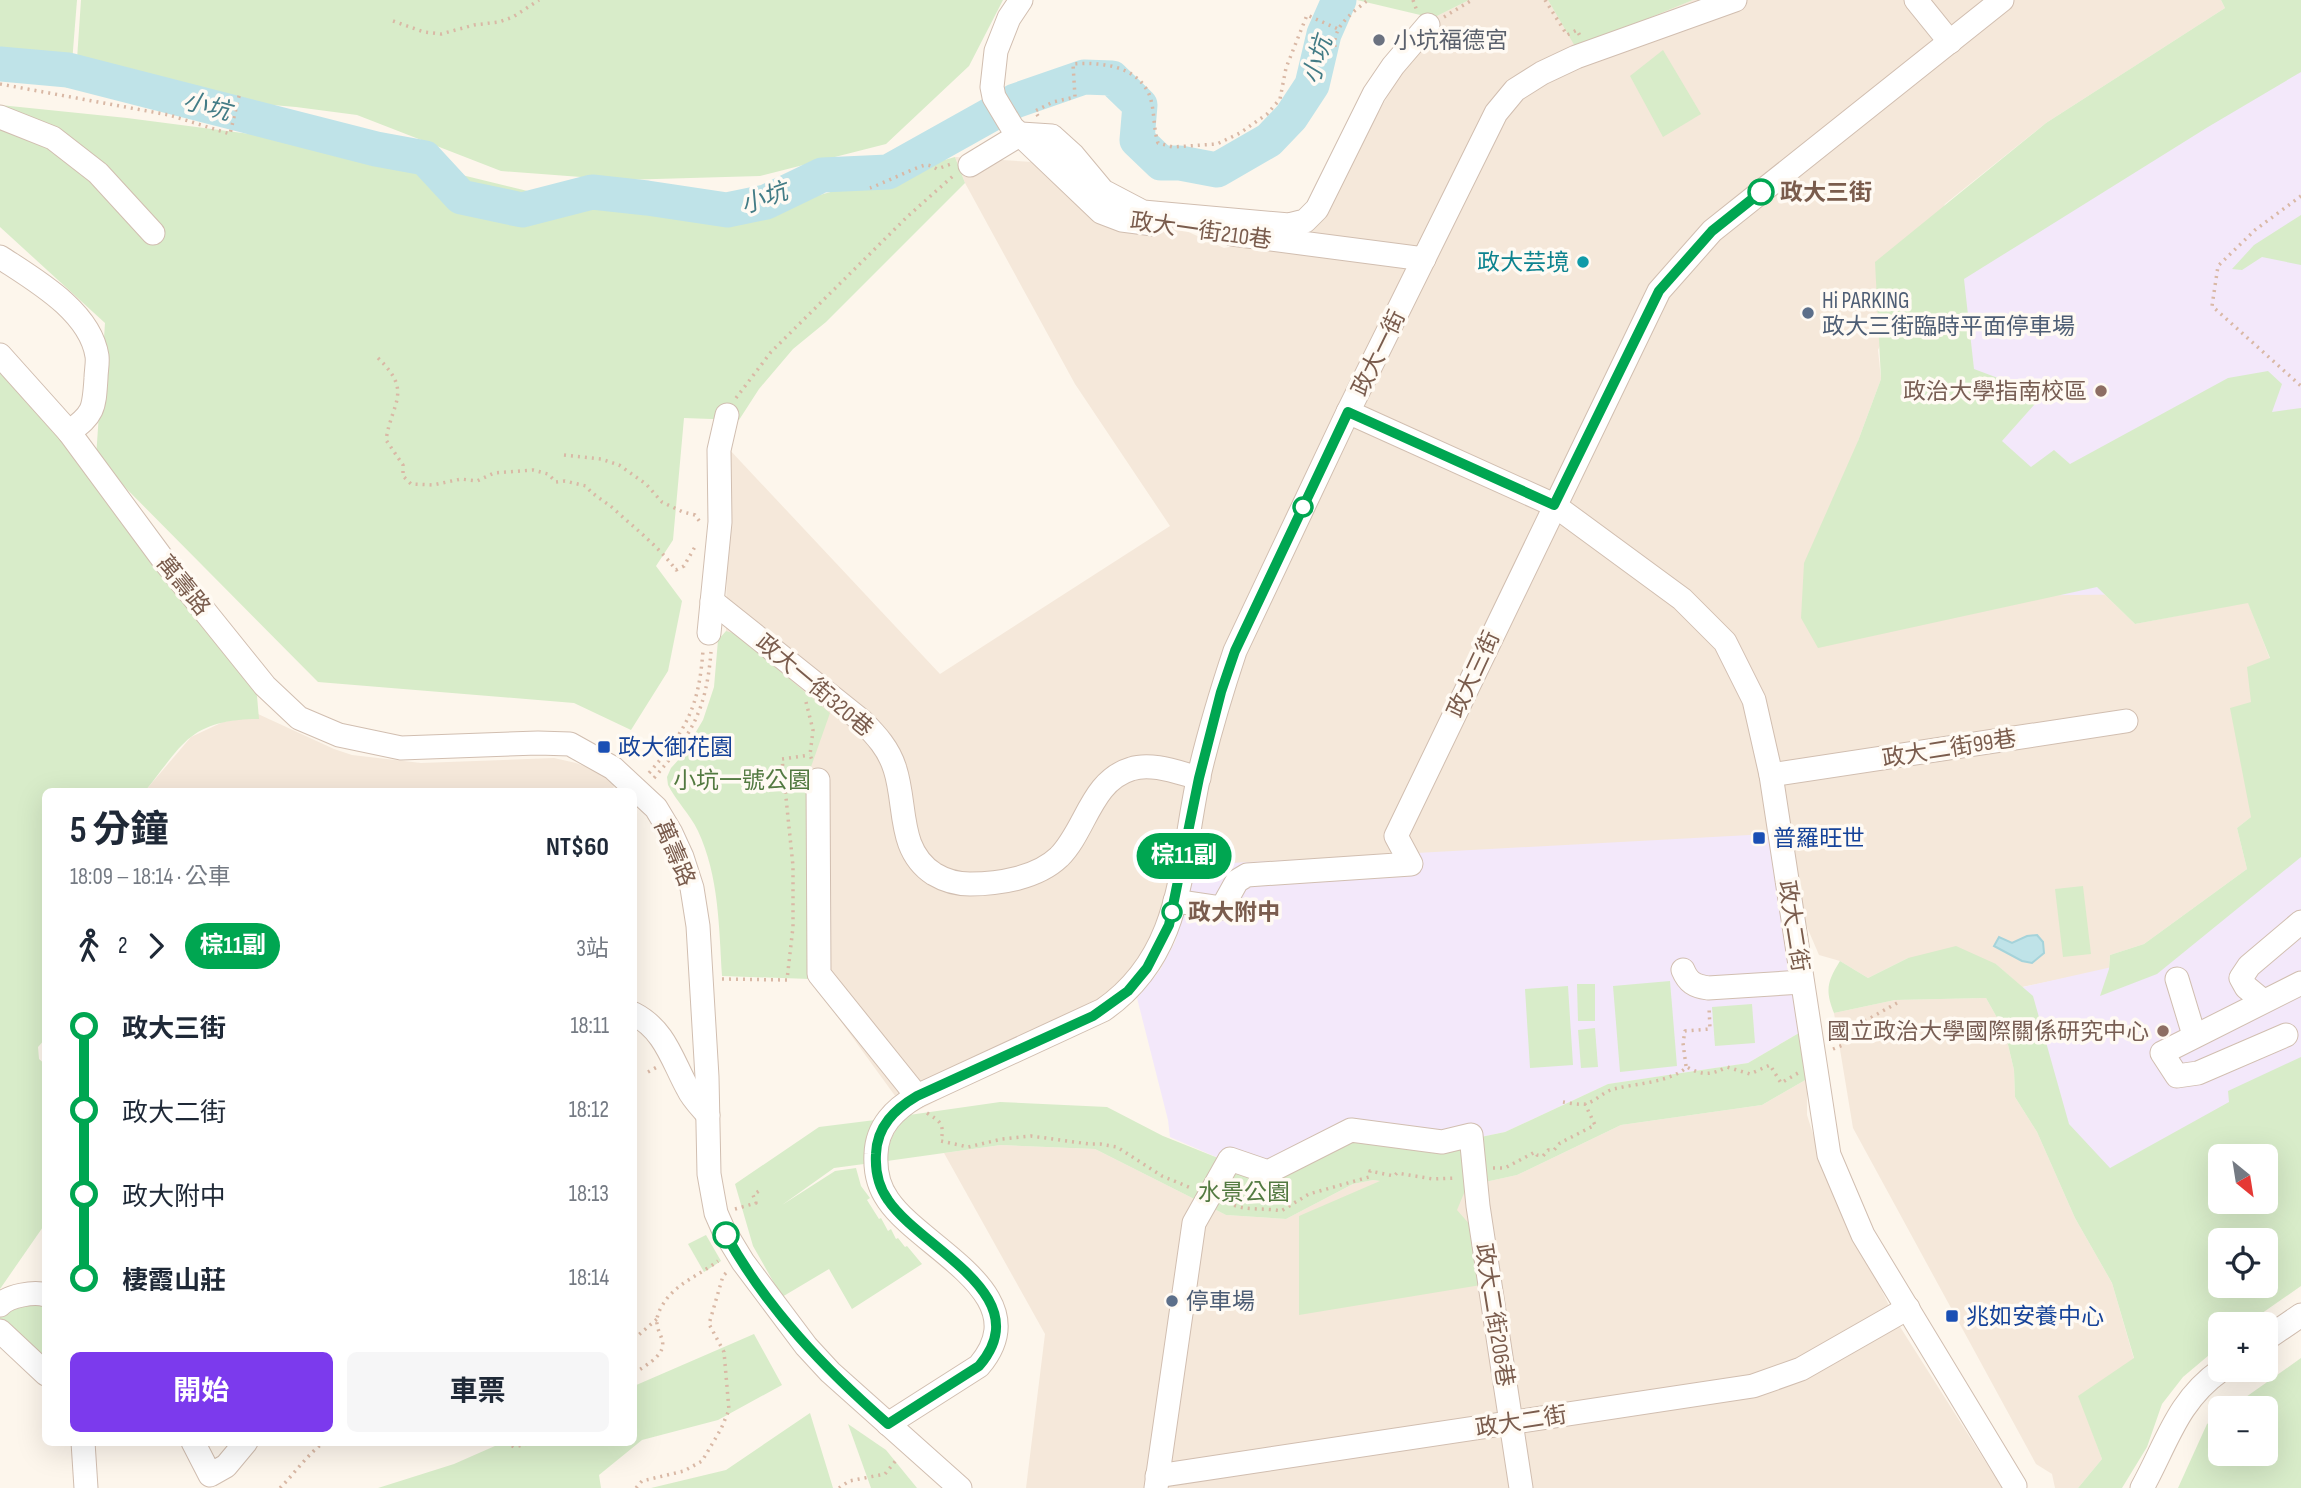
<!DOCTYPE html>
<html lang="zh-TW">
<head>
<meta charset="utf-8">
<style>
  :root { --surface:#fff; --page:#f6f6f7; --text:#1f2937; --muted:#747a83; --accent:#7c3aed }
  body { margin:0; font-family:"Sofia Sans Condensed","Noto Sans TC",sans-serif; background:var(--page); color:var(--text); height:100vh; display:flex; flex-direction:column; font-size:26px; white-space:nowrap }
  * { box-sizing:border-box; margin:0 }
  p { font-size:23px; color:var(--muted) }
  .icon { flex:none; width:38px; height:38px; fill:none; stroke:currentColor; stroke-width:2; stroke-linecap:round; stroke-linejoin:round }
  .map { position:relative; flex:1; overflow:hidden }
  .panel { position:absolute; left:42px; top:788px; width:595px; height:658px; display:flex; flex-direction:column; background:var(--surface); border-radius:10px; box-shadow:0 7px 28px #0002 }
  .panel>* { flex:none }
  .badge { padding:0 14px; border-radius:23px; font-size:24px; line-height:46px }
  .needle { width:46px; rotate:150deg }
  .tools { position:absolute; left:2208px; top:1144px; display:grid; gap:14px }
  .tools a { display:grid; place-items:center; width:70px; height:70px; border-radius:10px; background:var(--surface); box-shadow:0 7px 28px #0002; font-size:35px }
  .map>.badge { position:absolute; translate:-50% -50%; box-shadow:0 0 0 4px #fff }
  .legs { display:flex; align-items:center; gap:10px; height:77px; padding:0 28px; font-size:23px }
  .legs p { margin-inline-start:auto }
  .headline { display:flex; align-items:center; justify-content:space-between; height:119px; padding:0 28px }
  h1 { font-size:38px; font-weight:700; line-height:52px }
  .action { display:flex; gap:14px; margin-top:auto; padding:14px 28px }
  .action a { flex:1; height:80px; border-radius:10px; background:var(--accent); color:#fff; font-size:28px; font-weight:700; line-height:80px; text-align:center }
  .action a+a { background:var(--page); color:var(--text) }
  ul { padding:0 28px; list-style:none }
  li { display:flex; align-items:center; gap:24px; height:84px; font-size:26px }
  li i { display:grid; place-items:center; width:10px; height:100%; margin:0 9px; background:currentColor }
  li i::after { content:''; width:18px; height:18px; margin:-9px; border:5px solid; border-radius:50%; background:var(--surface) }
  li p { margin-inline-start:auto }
  li:first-child i { background:linear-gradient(#0000 50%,currentColor 0) }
  li:last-child i { background:linear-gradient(currentColor 50%,#0000 0) }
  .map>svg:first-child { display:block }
  .residential { fill:#f5e8da }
  .education { fill:#f3e8fa }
  .green { fill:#d8ecc9; fill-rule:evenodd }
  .water { fill:#bfe3e8; stroke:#a5d3da; stroke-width:2 }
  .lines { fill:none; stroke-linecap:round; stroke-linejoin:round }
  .river { stroke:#bfe3e8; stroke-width:35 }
  .minor-casing { stroke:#d1beb0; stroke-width:25 }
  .path { stroke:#d9b8a5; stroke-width:3.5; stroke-dasharray:2 5; stroke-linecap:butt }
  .minor { stroke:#fff; stroke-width:23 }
  .line-1-casing { stroke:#fff; stroke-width:16 }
  .line-1 { stroke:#00a651; stroke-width:10 }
  .worship-dot { fill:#6b7280; stroke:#fffaf3; stroke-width:2.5 }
  .stop-1-dot { fill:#fff; stroke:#00a651; stroke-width:3.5 }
  .culture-dot { fill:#0f9aa8; stroke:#fffaf3; stroke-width:2.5 }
  .service-dot { fill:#5c6f8a; stroke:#fffaf3; stroke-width:2.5 }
  .education-dot { fill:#8d6e63; stroke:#fffaf3; stroke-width:2.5 }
  .transit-dot { fill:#1a4fb4; stroke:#fffaf3; stroke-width:2.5 }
  .labels { text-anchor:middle; stroke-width:7; stroke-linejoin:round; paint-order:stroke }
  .worship-label { font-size:23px; fill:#5b616d; stroke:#fffaf3; text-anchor:start }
  .stop-label { font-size:23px; font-weight:bold; fill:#7a5c4d; stroke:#fffaf3; text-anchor:start }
  .street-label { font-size:23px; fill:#7a5c4d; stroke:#fffaf3 }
  .culture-label { font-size:23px; fill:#0d838f; stroke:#fffaf3; text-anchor:end }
  .service-label { font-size:23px; fill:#4e5e75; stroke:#fffaf3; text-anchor:start }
  .education-label { font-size:23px; fill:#785e54; stroke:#fffaf3; text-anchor:end }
  .transit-label { font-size:23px; fill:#164399; stroke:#fffaf3; text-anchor:start }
  .park-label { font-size:23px; fill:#537a41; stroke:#fffaf3 }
  .water-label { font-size:24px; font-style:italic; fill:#437c86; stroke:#fffaf3 }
</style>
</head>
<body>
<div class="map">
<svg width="2301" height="1488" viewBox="0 0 2301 1488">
  <rect width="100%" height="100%" fill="#fdf6ec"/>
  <g class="residential">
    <polygon points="1469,0 1548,0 1577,47 1693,0 2221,0 2225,8 2046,123 1945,204 1878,350 1881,379 1858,441 2097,587 2135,624 2248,602 2270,659 2252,702 2251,817 2237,828 2247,869 2144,944 2110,955 2109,969 2022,987 1996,964 1908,958 1868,978 1840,961 1819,955 1767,834 1184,913 1167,960 1137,998 909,1115 810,979 806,781 726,631 728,448 940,674 1170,526 1075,384 965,183 955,157 1033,162 1224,248 1309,232 1433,18"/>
    <polygon points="258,714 334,749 352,755 421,763 554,758 576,763 600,772 612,782 614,786 612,791 145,791 191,737 223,722 240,719 258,719"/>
    <polygon points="1986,998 2005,1032 2014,1070 2015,1097 2037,1132 2075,1218 2112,1283 2134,1359 2079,1396 2102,1459 2078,1488 2055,1488 2052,1474 2036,1464 1853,1128 1834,1013 1895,1000"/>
    <polygon points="1807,1079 1807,1115 1826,1175 1897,1322 2002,1488 1026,1488 1045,1334 944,1153 1001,1145 1095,1149 1226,1215 1286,1219 1353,1184 1373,1180 1448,1190 1517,1175 1621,1125 1762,1105"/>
  </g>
  <g class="education">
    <polygon points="2301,0 2301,704 2248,593 1833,598 1947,267"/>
    <polygon points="2301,822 2301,1072 2088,1195 2010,990 2143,960"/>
    <polygon points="1768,834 1799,1033 1748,1063 1608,1084 1505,1132 1447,1144 1276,1173 1223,1160 1170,1137 1168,1120 1137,998 1160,970 1175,942 1195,865"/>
  </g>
  <g class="green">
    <polygon points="0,0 77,0 70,88 0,76"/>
    <polygon points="81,0 1003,0 969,66 886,144 760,176 621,180 501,171 357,115 296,107 75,89"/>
    <polygon points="1357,0 1469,0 1433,18"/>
    <polygon points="1548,0 1693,0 1576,48"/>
    <polygon points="2221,0 2301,0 2301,72 2208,127 1964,279 1974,369 2043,395 2002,441 2031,467 2054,450 2070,464 2228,378 2268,371 2282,384 2272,412 2301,408 2301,857 2157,974 2100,996 2109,969 2110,955 2144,944 2247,869 2237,828 2251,817 2230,708 2251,702 2247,667 2270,658 2248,603 2135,624 2097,587 1818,648 1801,618 1804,563 1858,441 1881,379 1875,262 2046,123 2225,8"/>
    <polygon points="1663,50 1701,114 1663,137 1630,76"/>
    <polygon points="0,105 127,118 343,146 577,203 742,217 955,157 965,183 826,322 793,349 759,389 739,420 684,418 673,540 656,566 682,601 668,671 631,730 574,703 318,682 96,458 105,323 0,227"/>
    <polygon points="2301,215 2301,265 2262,257 2242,270 2232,269 2254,245"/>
    <path d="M 0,366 L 79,462 L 253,684 L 257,696 L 259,719 C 236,719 210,722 191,737 C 176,748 158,776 145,791 L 46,791 L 46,1038 L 38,1047 L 39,1059 L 46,1065 L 45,1224 L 0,1289 Z"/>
    <path d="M 726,631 L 736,634 L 830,713 L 806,781 L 810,979 L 722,976 C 719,927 719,876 698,831 C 690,814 676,801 668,785 L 667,777 L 671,768 L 681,757 L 703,720 L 714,687 L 718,640 Z"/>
    <polygon points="2083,886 2091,954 2063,957 2055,889"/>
    <path d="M 1956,946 L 1996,964 L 2033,996 L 2069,1124 L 2110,1168 L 2229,1102 L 2228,1091 L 2301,1057 L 2301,1286 L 2245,1325 L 2221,1325 L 2221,1345 L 2183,1377 L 2162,1404 L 2147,1447 L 2122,1488 L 2078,1488 L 2102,1459 L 2078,1396 L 2134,1358 L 2112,1283 L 2075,1218 L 2037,1132 L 2015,1097 L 2014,1070 L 2005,1032 L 1986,998 L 1895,1000 L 1834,1013 C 1825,990 1827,982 1840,961 L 1868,978 L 1908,958 ZM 2221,1157 L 2266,1157 L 2266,1202 L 2221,1202 ZM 2221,1241 L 2266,1241 L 2266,1286 L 2221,1286 Z"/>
    <polygon points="1670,981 1677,1066 1620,1072 1613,986"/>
    <polygon points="1577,984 1595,984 1595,1021 1578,1021"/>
    <polygon points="1568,986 1573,1065 1530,1068 1525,989"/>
    <polygon points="1752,1004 1755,1043 1715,1046 1712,1007"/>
    <polygon points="1595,1028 1598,1067 1581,1068 1578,1030"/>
    <path d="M 1799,1033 L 1807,1079 L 1762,1105 L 1621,1125 L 1517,1175 L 1467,1186 L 1457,1210 L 1472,1227 L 1481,1285 L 1299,1315 L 1299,1216 L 1380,1181 L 1373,1180 L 1353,1184 L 1286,1219 L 1226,1215 L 1095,1149 L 1001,1145 L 887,1161 C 888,1141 895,1128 909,1115 L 1000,1102 L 1107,1107 L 1163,1136 L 1223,1160 L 1268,1174 L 1337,1142 L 1371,1136 L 1447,1144 L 1505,1132 L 1608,1084 L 1748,1063 Z"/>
    <polygon points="875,1120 864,1149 864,1164 834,1168 782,1205 835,1171 856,1168 861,1186 870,1198 867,1200 879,1219 881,1218 888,1231 891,1229 896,1239 898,1238 905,1247 907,1246 922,1264 852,1309 829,1269 782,1297 753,1246 735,1184 819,1127"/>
    <polygon points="706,1235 721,1261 704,1272 688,1244"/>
    <polygon points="45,1292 45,1371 0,1323 0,1295"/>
    <polygon points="754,1334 782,1385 718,1420 642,1440 599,1475 601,1488 378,1488 454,1464 504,1442 634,1442 634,1386"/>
    <polygon points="2301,1358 2301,1488 2178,1488 2207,1424 2221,1415 2221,1454 2266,1454 2266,1409 2229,1409"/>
    <polygon points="810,1413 833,1488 651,1488 726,1470"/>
    <polygon points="848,1424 886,1450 917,1488 871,1488"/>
  </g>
  <polygon class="water" points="2037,935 2043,942 2044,953 2032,963 2022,961 1994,946 1999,937 2012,943 2027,936"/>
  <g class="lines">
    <polyline class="river" points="0,64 68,70 376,149 425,158 461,197 522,210 592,192 647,198 727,210 766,202 822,175 888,172 1015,101 1084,77 1112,78 1140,105 1137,140 1161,163 1180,163 1217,170 1269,140 1291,117 1312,85 1324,34 1339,0"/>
    <g class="minor-casing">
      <g id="minor">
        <polyline points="1021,0 1009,18 996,51 992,87 994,97 1012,127 1101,212 1122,220 1153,224"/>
        <polyline points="1916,0 1950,42"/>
        <polyline points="0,117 53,138 98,173 153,233"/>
        <polyline points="970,165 1021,134 1052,136 1073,155 1103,191 1143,212 1289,225 1305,221 1317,209 1374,94 1393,66 1428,25"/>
        <polyline points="1232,234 1424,259"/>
        <path d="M 0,257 C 35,280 90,311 97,356 C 98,363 96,371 96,378 C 94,409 94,414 69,432"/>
        <polyline points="0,355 69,432 162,558 265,686 299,718 339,735 401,748 538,743 570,744 613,768 656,808 671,833 682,857 692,888 698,926 707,1077 709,1174 716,1213 723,1229 743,1262 806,1346 830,1372 960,1488"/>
        <polyline points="1348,412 1554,505 1682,599 1725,642 1754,700 1771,775 1829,1155 1863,1235 2015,1486"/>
        <path d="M 712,601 L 862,721 C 876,735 889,749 895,769 C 907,806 897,850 934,874 C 944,880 958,884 970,884 C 999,884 1037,878 1059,857 C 1086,830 1091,781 1131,769 C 1152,762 1179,773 1199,778"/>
        <polyline points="709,633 720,522 719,450 727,415"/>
        <polyline points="1771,775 2126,721"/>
        <polyline points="818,780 819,974 917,1096"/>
        <polyline points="1175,901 1222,908 1237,881 1247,875 1411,864 1396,836 1659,291 1712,231 2002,0"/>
        <path d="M 1683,970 C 1688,982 1694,986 1708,988 L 1802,982"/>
        <polyline points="2177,979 2194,1035"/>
        <polyline points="2263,1001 2246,987 2241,978 2249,966 2301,922"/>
        <path d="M 634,1014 C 665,1030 672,1060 688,1089 C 692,1098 701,1107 708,1115"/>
        <polyline points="2286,1035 2198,1073 2177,1076 2162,1053 2301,983"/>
        <path d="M 0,1305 C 8,1296 34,1291 46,1295"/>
        <polyline points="0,1331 46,1374"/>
        <polyline points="2266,1339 2301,1315"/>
        <path d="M 888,1424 L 979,1366 C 1040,1294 921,1249 888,1200 C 878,1186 875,1171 876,1154 C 877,1126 895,1109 917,1096 L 1103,1010 C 1183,955 1180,866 1198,780 C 1208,736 1221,693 1235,651 L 1348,412 L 1496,113 L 1515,90 L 1542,73 L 1576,57 L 1735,0"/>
        <polyline points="83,1442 86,1488"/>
        <polyline points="193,1442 210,1475 226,1466 246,1442"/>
        <polyline points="1157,1476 1753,1386 1801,1369 1908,1308"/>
        <polyline points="1156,1488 1194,1223 1230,1159 1268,1172 1351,1130 1442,1142 1471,1135 1478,1206 1521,1488"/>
        <path d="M 2142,1488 C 2167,1443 2177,1401 2221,1370"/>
      </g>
    </g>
    <g class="path">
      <polyline points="1413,0 1417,11"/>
      <polyline points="1545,0 1567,35 1577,30 1580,36"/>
      <polyline points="1444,17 1472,0"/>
      <polyline points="393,21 424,32 441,34 474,25 499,22 513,17 539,0"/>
      <path d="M 1335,47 C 1332,27 1353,12 1368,0"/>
      <polyline points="0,84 169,115 230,134 240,92"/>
      <path d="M 1038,116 L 1035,111 L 1053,102 L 1075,97 L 1073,64 C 1100,62 1136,65 1149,94 C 1155,109 1153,128 1158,143 L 1173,147 L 1217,144 L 1240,133 L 1267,114 L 1280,99 L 1286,68 L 1307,15 L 1338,29"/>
      <path d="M 870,188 C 879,185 921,165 926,165 C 930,165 933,167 937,169 L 951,164"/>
      <polyline points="2301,196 2255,230 2218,266 2212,306 2301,386"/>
      <path d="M 378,358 C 413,392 392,401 386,440 L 403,465 L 403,476 L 411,484 L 433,485 L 461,479 L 477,481 L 494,473 L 533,470 L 548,474 L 556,482 L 565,481 L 586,486 C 594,497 606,501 616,511 C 637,530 659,547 676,570 L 684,566 L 696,545"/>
      <polyline points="736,398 771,352 908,216 953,176"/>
      <polyline points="564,455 601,459 619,465 646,484 662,502 683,512 695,515 700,522"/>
      <polyline points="806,702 813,730 810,755 813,763"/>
      <path d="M 649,773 C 686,730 699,708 703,650"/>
      <path d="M 654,778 C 692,734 706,711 711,652"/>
      <polyline points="722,979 787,980 793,927 793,866 782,759 810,755"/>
      <polyline points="1833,1049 1843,1045 1847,1037 1868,1026 1865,1021 1897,1003"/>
      <polyline points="1686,1066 1683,1043 1685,1031 1710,1029 1709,1007"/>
      <polyline points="648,1072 657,1067"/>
      <path d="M 1563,1102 C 1569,1103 1579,1105 1585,1104 C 1595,1102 1604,1091 1614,1089 C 1637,1083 1669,1083 1687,1067 C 1703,1076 1711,1075 1727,1067 L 1750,1074 L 1770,1065 L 1781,1083 L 1798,1073"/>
      <path d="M 927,1113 C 939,1121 945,1123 941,1141 L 968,1147 L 1002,1139 L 1031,1136 L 1089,1144 L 1100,1144 L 1117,1147 L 1162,1176 L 1191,1188"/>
      <polyline points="1493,1168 1505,1168 1535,1152 1537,1155 1543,1156 1548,1150 1554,1150 1560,1143 1595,1125 1585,1104"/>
      <path d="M 1228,1202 C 1242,1212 1264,1207 1281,1211 L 1309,1194 L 1369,1177 L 1370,1171 L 1394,1176 L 1397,1173 L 1433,1179 L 1455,1178"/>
      <polyline points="735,1209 756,1203 753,1195 762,1189"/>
      <polyline points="634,1339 657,1319"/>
      <path d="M 634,1373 C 691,1340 642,1338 662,1306 C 674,1284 700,1275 718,1261"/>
      <polyline points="506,1442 514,1447 537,1442"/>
      <path d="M 280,1488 C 295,1473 307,1455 324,1442"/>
      <polyline points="636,1488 642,1481 684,1471 702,1461 721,1429 729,1410 724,1352 709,1324 723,1276 726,1273"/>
      <polyline points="839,1488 849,1481 885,1474 897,1459"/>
    </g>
    <use href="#minor" class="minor"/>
  </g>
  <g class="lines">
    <g class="line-1-casing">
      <path id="line-1" d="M 726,1235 C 767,1309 825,1369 888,1424 L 979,1366 C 1040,1295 921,1249 888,1200 C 878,1186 875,1171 876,1154 C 877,1126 895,1109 917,1096 L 1093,1016 L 1128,991 L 1147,968 L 1169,925 L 1199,778 L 1221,692 L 1235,651 L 1348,412 L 1554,505 L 1659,291 L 1712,231 L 1761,192"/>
    </g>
    <use href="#line-1" class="line-1"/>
  </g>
  <circle class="worship-dot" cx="1379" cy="40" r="7"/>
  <g class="stop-1-dot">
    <circle cx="1761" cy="192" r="12"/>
    <circle cx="1303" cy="507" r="9"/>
    <circle cx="1172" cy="912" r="9"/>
    <circle cx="726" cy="1235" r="12"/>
  </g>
  <circle class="culture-dot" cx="1583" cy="262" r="7"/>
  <g class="service-dot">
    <circle cx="1808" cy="313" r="7"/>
    <circle cx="1172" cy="1301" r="7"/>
  </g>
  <g class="education-dot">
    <circle cx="2101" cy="391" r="7"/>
    <circle cx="2163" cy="1031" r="7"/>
  </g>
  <g class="transit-dot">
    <rect x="597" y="740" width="14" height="14" rx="3.5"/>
    <rect x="1752" y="831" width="14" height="14" rx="3.5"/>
    <rect x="1945" y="1309" width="14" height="14" rx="3.5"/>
  </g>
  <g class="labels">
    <g class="worship-label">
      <text x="1393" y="48">小坑福德宮</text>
    </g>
    <g class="stop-label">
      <text x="1780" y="200">政大三街</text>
      <text x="1188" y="920">政大附中</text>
    </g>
    <g class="street-label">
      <text transform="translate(1201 230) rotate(8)" y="8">政大一街210巷</text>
      <text transform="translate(1378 353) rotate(-64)" y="8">政大一街</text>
      <text transform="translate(184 585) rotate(51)" y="8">萬壽路</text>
      <text transform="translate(1473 674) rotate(-65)" y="8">政大三街</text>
      <text transform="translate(815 685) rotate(40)" y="8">政大一街320巷</text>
      <text transform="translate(1949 748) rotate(-9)" y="8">政大二街99巷</text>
      <text transform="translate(675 853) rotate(67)" y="8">萬壽路</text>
      <text transform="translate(1794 926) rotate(81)" y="8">政大二街</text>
      <text transform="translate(1495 1315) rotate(81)" y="8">政大二街206巷</text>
      <text transform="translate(1521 1421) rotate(-9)" y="8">政大二街</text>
    </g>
    <g class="culture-label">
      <text x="1569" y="270">政大芸境</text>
    </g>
    <g class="service-label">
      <text x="1822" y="308">Hi PARKING<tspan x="1822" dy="26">政大三街臨時平面停車場</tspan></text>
      <text x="1186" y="1309">停車場</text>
    </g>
    <g class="education-label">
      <text x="2087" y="399">政治大學指南校區</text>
      <text x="2149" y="1039">國立政治大學國際關係研究中心</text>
    </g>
    <g class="transit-label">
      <text x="618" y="755">政大御花園</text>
      <text x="1773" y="846">普羅旺世</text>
      <text x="1966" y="1324">兆如安養中心</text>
    </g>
    <g class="park-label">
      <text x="742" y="788">小坑一號公園</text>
      <text x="1244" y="1200">水景公園</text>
    </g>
    <g class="water-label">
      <text transform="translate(1317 60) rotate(-73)" y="8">小坑</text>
      <text transform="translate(207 106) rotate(15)" y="8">小坑</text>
      <text transform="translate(764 198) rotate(-19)" y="8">小坑</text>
    </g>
  </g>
</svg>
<div class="tools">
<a><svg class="needle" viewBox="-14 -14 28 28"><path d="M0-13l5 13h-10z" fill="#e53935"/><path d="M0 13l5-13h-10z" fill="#747a83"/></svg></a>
<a><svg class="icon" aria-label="locate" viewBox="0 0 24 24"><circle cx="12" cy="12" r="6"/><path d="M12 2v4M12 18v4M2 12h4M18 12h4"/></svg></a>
<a>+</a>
<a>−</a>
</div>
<b class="badge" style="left:1184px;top:856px;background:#00a651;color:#fff">棕11副</b>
<section class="panel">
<div class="headline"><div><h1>5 分鐘</h1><p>18:09 – 18:14 · 公車</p></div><b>NT$60</b></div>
<div class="legs"><svg class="icon" aria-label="walk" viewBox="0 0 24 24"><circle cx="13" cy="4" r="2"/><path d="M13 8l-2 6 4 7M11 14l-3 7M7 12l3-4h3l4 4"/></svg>2<svg class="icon" aria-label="forward" viewBox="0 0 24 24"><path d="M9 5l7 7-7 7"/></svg><b class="badge" style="background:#00a651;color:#fff">棕11副</b><p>3站</p></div>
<ul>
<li><i style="color:#00a651"></i><b>政大三街</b><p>18:11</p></li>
<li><i style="color:#00a651"></i><span>政大二街</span><p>18:12</p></li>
<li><i style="color:#00a651"></i><span>政大附中</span><p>18:13</p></li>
<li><i style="color:#00a651"></i><b>棲霞山莊</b><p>18:14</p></li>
</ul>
<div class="action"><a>開始</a><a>車票</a></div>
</section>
</div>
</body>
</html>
